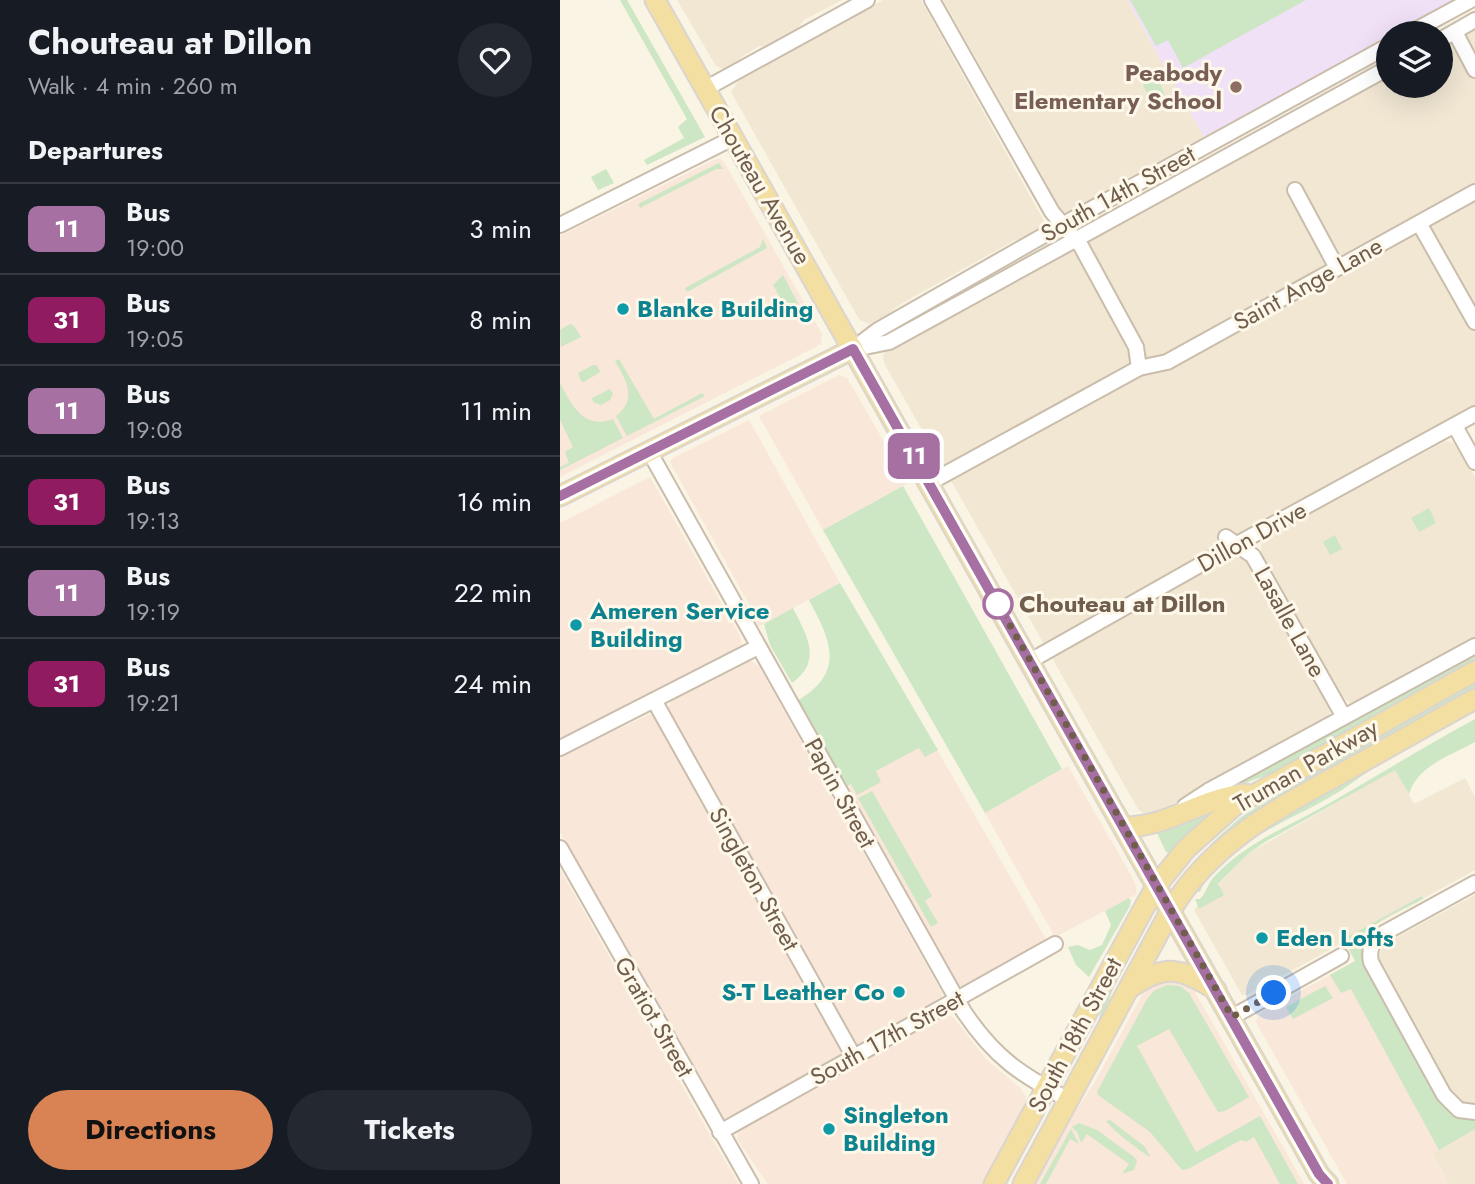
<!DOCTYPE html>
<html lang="en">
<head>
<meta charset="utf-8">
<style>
  :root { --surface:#171b24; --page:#242831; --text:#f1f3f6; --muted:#9ea1a6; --line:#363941; --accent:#d98254 }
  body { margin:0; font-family:Jost,sans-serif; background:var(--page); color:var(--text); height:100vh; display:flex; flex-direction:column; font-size:26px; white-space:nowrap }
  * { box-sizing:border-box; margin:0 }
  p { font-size:23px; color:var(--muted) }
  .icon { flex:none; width:38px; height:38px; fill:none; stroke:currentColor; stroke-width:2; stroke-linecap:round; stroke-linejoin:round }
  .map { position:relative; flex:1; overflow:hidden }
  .sheet { display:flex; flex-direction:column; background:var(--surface); width:560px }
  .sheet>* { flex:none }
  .badge { padding:0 14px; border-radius:10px; font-size:24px; line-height:46px }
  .fabs { position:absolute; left:816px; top:21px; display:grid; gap:14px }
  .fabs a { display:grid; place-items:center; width:77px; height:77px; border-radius:50%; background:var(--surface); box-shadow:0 7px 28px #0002; font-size:35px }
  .you { position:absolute; width:35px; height:35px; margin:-18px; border:5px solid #fff; border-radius:50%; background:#1a73e8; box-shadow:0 0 0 10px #1a73e833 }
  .map>.badge { position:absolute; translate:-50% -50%; box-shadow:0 0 0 4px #fff }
  h2 { padding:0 28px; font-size:26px; line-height:63px }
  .round { display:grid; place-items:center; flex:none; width:74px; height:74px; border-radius:37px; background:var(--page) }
  .head { display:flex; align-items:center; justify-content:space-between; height:119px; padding:0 28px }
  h1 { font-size:33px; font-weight:700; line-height:52px }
  .button { display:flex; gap:14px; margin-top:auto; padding:14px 28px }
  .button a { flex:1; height:80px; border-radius:42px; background:var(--accent); color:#111; font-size:28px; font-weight:700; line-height:80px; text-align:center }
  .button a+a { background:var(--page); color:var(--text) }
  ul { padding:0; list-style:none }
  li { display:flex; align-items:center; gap:21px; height:91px; padding:0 28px; border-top:2px solid var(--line) }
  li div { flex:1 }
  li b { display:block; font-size:26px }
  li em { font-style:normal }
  li .badge { min-width:77px; font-weight:700; text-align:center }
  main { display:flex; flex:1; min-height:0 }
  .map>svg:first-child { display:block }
  .residential { fill:#f1e7d3 }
  .commercial { fill:#f9e7d9 }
  .education { fill:#f1e1f6 }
  .green { fill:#cde6c4 }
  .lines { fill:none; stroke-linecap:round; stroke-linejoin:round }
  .minor-casing { stroke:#cabdab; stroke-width:18 }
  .major-casing { stroke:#dad5d0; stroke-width:23 }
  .minor { stroke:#fff; stroke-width:14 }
  .major { stroke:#f3dfa2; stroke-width:19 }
  .line-casing { stroke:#fff; stroke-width:16 }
  .line { stroke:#a670a3; stroke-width:10 }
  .walk { stroke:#705d4c; stroke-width:7; stroke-dasharray:0 12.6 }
  .education-dot { fill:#8d6e63; stroke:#fdf8ea; stroke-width:2.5 }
  .culture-dot { fill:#0f9aa8; stroke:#fdf8ea; stroke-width:2.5 }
  .stop-dot { fill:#fff; stroke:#a670a3; stroke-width:3.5 }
  .labels { text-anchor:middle; stroke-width:6; stroke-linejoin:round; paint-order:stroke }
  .education-label { font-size:24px; font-weight:bold; fill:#785e54; stroke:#fdf8ea; text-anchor:end }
  .street-label { font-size:24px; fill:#705d4c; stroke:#fdf8ea }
  .culture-label { font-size:24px; font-weight:bold; fill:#0d838f; stroke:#fdf8ea; text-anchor:start }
  .stop-label { font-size:24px; font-weight:bold; fill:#705d4c; stroke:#fdf8ea; text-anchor:start }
</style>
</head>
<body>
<main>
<section class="sheet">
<div class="head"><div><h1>Chouteau at Dillon</h1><p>Walk · 4 min · 260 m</p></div><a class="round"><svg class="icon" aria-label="heart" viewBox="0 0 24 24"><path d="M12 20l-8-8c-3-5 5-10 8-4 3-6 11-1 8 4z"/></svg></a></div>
<h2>Departures</h2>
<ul>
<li><span class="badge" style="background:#a670a3;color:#fff">11</span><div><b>Bus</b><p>19:00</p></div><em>3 min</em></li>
<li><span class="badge" style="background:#901b61;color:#fff">31</span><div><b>Bus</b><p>19:05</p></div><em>8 min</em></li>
<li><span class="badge" style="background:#a670a3;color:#fff">11</span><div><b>Bus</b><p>19:08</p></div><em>11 min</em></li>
<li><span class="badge" style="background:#901b61;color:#fff">31</span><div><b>Bus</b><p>19:13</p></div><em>16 min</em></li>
<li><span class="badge" style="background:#a670a3;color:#fff">11</span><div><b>Bus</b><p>19:19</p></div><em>22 min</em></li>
<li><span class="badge" style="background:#901b61;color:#fff">31</span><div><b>Bus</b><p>19:21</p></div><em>24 min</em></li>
</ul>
<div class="button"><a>Directions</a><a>Tickets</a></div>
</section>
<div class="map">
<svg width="915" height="1184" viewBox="0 0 915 1184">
  <rect width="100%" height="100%" fill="#faf4e4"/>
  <g class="residential">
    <polygon points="117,0 282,0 244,20 235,32 209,47 199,46 180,58 179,62 168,69 163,69 156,66"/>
    <polygon points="323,0 361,0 484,221 480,231 465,239 455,240 339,305 327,315 309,324 300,320 296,314 171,92 180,79"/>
    <polygon points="383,0 567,0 644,137 551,187 509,215 499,213 490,196 489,188"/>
    <polygon points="915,24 915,407 676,538 771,709 769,716 761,724 590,819 578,809 324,363 323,356 326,349 338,341 349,339 486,265 491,258 541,231 552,228 746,122 755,113 799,92 814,80 828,76 828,86 880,86 880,43"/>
    <polygon points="886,441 892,442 899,450 915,477 915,639 795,704 790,703 779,693 702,558 701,545 704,538"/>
    <polygon points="835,769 854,804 905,778 915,797 915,870 687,995 682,995 634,910 689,853"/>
    <polygon points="915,895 915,1106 901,1103 891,1094 820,963 818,955 826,943"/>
    <polygon points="881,1104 902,1119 915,1119 915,1184 889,1184 872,1153 900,1137"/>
  </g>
  <g class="commercial">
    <polygon points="156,159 161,159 164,162 262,334 261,344 0,477 0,236"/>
    <polygon points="279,375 287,378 348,483 263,530 199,416"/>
    <polygon points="189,420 280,583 198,627 194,613 110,462 113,458"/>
    <polygon points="90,477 180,636 182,647 171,655 0,739 0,523"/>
    <polygon points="190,661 198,665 382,993 382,1000 300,1046 295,1042 107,709 111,701"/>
    <polygon points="90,714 96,718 282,1050 281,1056 167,1120 164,1120 160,1117 0,832 0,757"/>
    <polygon points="372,741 487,941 404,987 398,985 286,787"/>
    <polygon points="508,766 572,877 576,886 577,894 495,937 425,813"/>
    <polygon points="0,869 156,1146 179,1184 0,1184"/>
    <polygon points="801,958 900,1137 872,1154 889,1184 787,1184 696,1022 697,1018 702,1012"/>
    <polygon points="612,977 629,985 635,992 744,1184 472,1184 503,1130 535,1082 582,995 594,982"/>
    <polygon points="386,1015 393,1017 426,1059 460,1088 466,1097 465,1108 425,1184 208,1184 177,1139 178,1132"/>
  </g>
  <polygon class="education" points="567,0 896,0 835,33 828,33 828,37 644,137"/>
  <g class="green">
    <polygon points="60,0 67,0 145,137 87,165 84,160 124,138 118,127 127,119"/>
    <polygon points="570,0 746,0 623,68 608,40 596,46"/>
    <polygon points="598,78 605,96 593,103 583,85"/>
    <polygon points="159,163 163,169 156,169 80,208 78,204"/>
    <polygon points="46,169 54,183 38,190 31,177"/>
    <polygon points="203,239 207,248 127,292 125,288 200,247"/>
    <polygon points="223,275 239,305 231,309 226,308 213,285"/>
    <polygon points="10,324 14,326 21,337 1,347 0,330"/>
    <path d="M 59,359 L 94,419 L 142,393 L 145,396 L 67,436 L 56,416 C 78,400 66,379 55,361 Z"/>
    <polygon points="33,365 37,365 40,372 24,382 21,381 18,373"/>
    <path d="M 0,383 C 12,405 23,430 53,419 L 63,438 L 0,470 L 0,467 L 9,463 L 5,452 L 13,447 L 0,420 Z"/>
    <polygon points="50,389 53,394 50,400 41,405 33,402 32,398"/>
    <polygon points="343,486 502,769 425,813 263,530"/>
    <polygon points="869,508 876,523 859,532 851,518"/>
    <polygon points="775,535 782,549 770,555 763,542"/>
    <path d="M 280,583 L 378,750 L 365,757 L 359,748 L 316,771 L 321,782 L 297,795 L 291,784 L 286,787 L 237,701 C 286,672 271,641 249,600 Z"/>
    <path d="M 233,608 C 247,636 263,661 232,683 L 210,645 L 204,624 Z"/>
    <polygon points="915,654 915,661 713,773 652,795"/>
    <polygon points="915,680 915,690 689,817 655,844 632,868 630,866 657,838 681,817 782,753"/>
    <path d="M 915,710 L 915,712 C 881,731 845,749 812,769 C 798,778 786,788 772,796 C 733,819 658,847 640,892 L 634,891 L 660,862 L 709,824 Z"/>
    <path d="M 915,719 L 915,742 C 890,756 858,765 849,794 L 835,770 L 705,842 L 689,853 L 658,884 L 664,895 L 639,909 L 635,899 L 640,899 C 647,891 647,886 653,878 C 686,841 733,825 775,800 C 822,773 867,745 915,719 Z"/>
    <polygon points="312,791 372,896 365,901 378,923 371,927 298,798"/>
    <polygon points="658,806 631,830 609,853 606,852 596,831"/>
    <path d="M 862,896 L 863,899 C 829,918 791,924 808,971 L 881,1104 L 902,1119 L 915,1119 L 915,1129 L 879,1150 L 791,989 L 781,993 L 770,975 L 795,961 L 785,942 L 782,943 L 780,941 Z"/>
    <polygon points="569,898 571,901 570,906 529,977 516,965 508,947 518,945 530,950 542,945 551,925 545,911"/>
    <polygon points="576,938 579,940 553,988 545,1012 514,1072 511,1071 538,1022 545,996"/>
    <polygon points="607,985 620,986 629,993 689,1097 665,1111 658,1112 609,1029 577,1046 636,1152 700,1116 738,1184 720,1184 694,1137 686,1142 681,1140 628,1169 622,1170 590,1132 538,1095 537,1092 587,999 595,990"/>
    <polygon points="765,986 773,998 733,1019 726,1007"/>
    <path d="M 550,1120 L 584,1146 L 591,1157 C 584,1155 549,1127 546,1121 Z"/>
    <polygon points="519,1123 537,1130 574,1157 577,1161 574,1170 562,1174 569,1164 527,1134 521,1143 517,1132 512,1127"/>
    <polygon points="511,1129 519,1144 510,1139 486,1184 480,1184"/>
  </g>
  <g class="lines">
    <g class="minor-casing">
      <g id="minor">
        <polyline points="372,0 492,212 521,246 576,347 579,368"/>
        <polyline points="895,32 915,70"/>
        <polyline points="850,33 911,0"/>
        <polyline points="880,40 915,20"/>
        <polyline points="145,89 307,0"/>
        <polyline points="735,190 777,268"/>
        <polyline points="859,223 915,322"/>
        <polyline points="0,225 173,138"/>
        <polyline points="293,349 318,330 502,225 828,46"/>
        <polyline points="295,349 329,342 828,68"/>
        <polyline points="895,426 915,462"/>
        <path d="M 89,451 L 404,1012 C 435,1058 461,1075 509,1100"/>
        <polyline points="369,483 579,368 607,362 915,192"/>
        <polyline points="666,537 693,556 784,717"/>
        <polyline points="470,661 677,544 915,414"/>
        <polyline points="95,702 294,1057"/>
        <polyline points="0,748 198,647"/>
        <polyline points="625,806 648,791 915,646"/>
        <polyline points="0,848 191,1184"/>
        <path d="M 915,883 L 824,933 C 813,941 808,948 811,962 L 884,1095 L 899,1110 L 915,1112"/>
        <polyline points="672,1017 781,956"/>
        <polyline points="160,1132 495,944"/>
      </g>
    </g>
    <g class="major-casing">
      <g id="major">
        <polyline points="95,0 759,1174 768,1184"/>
        <polyline points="0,496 293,349"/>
        <path d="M 565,827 C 608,827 644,797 686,794"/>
        <path d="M 570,988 C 605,963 621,968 656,990"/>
        <polyline points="434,1184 585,906 597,885 626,849 674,806 915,671"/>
        <path d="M 463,1184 L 611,910 C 651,843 718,808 784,772 C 828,748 871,723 915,699"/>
      </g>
    </g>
    <use href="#minor" class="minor"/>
    <use href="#major" class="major"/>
  </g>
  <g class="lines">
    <g class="line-casing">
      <polyline id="line" points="0,496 293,349 759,1174 768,1184"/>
    </g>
    <use href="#line" class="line"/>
    <polyline class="walk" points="438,604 672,1017 714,993"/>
  </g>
  <circle class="education-dot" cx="676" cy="87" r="7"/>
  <g class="culture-dot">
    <circle cx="63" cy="309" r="7"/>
    <circle cx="16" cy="625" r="7"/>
    <circle cx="702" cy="938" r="7"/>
    <circle cx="339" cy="992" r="7"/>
    <circle cx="269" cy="1129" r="7"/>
  </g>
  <circle class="stop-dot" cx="438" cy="604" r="14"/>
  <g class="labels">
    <g class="education-label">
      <text x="662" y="81">Peabody<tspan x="662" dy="28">Elementary School</tspan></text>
    </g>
    <g class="street-label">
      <text transform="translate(200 185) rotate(60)" y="8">Chouteau Avenue</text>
      <text transform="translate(558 194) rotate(-29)" y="8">South 14th Street</text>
      <text transform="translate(748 284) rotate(-29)" y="8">Saint Ange Lane</text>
      <text transform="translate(692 537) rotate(-29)" y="8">Dillon Drive</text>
      <text transform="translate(730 622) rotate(61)" y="8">Lasalle Lane</text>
      <text transform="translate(746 766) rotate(-30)" y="8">Truman Parkway</text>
      <text transform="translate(280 793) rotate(61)" y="8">Papin Street</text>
      <text transform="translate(194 879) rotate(61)" y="8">Singleton Street</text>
      <text transform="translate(94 1017) rotate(60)" y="8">Gratiot Street</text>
      <text transform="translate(515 1035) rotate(-62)" y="8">South 18th Street</text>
      <text transform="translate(327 1038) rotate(-29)" y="8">South 17th Street</text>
    </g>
    <g class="culture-label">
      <text x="77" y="317">Blanke Building</text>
      <text x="30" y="619">Ameren Service<tspan x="30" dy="28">Building</tspan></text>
      <text x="716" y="946">Eden Lofts</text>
      <text x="325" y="1000" text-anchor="end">S-T Leather Co</text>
      <text x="283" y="1123">Singleton<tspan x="283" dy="28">Building</tspan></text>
    </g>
    <g class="stop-label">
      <text x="459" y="612">Chouteau at Dillon</text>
    </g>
  </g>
</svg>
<div class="fabs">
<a><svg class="icon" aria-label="layers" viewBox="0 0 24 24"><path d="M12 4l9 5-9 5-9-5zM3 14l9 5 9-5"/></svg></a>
</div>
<div class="you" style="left:714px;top:993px"></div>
<b class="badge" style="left:354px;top:456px;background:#a670a3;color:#fff">11</b>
</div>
</main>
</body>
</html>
